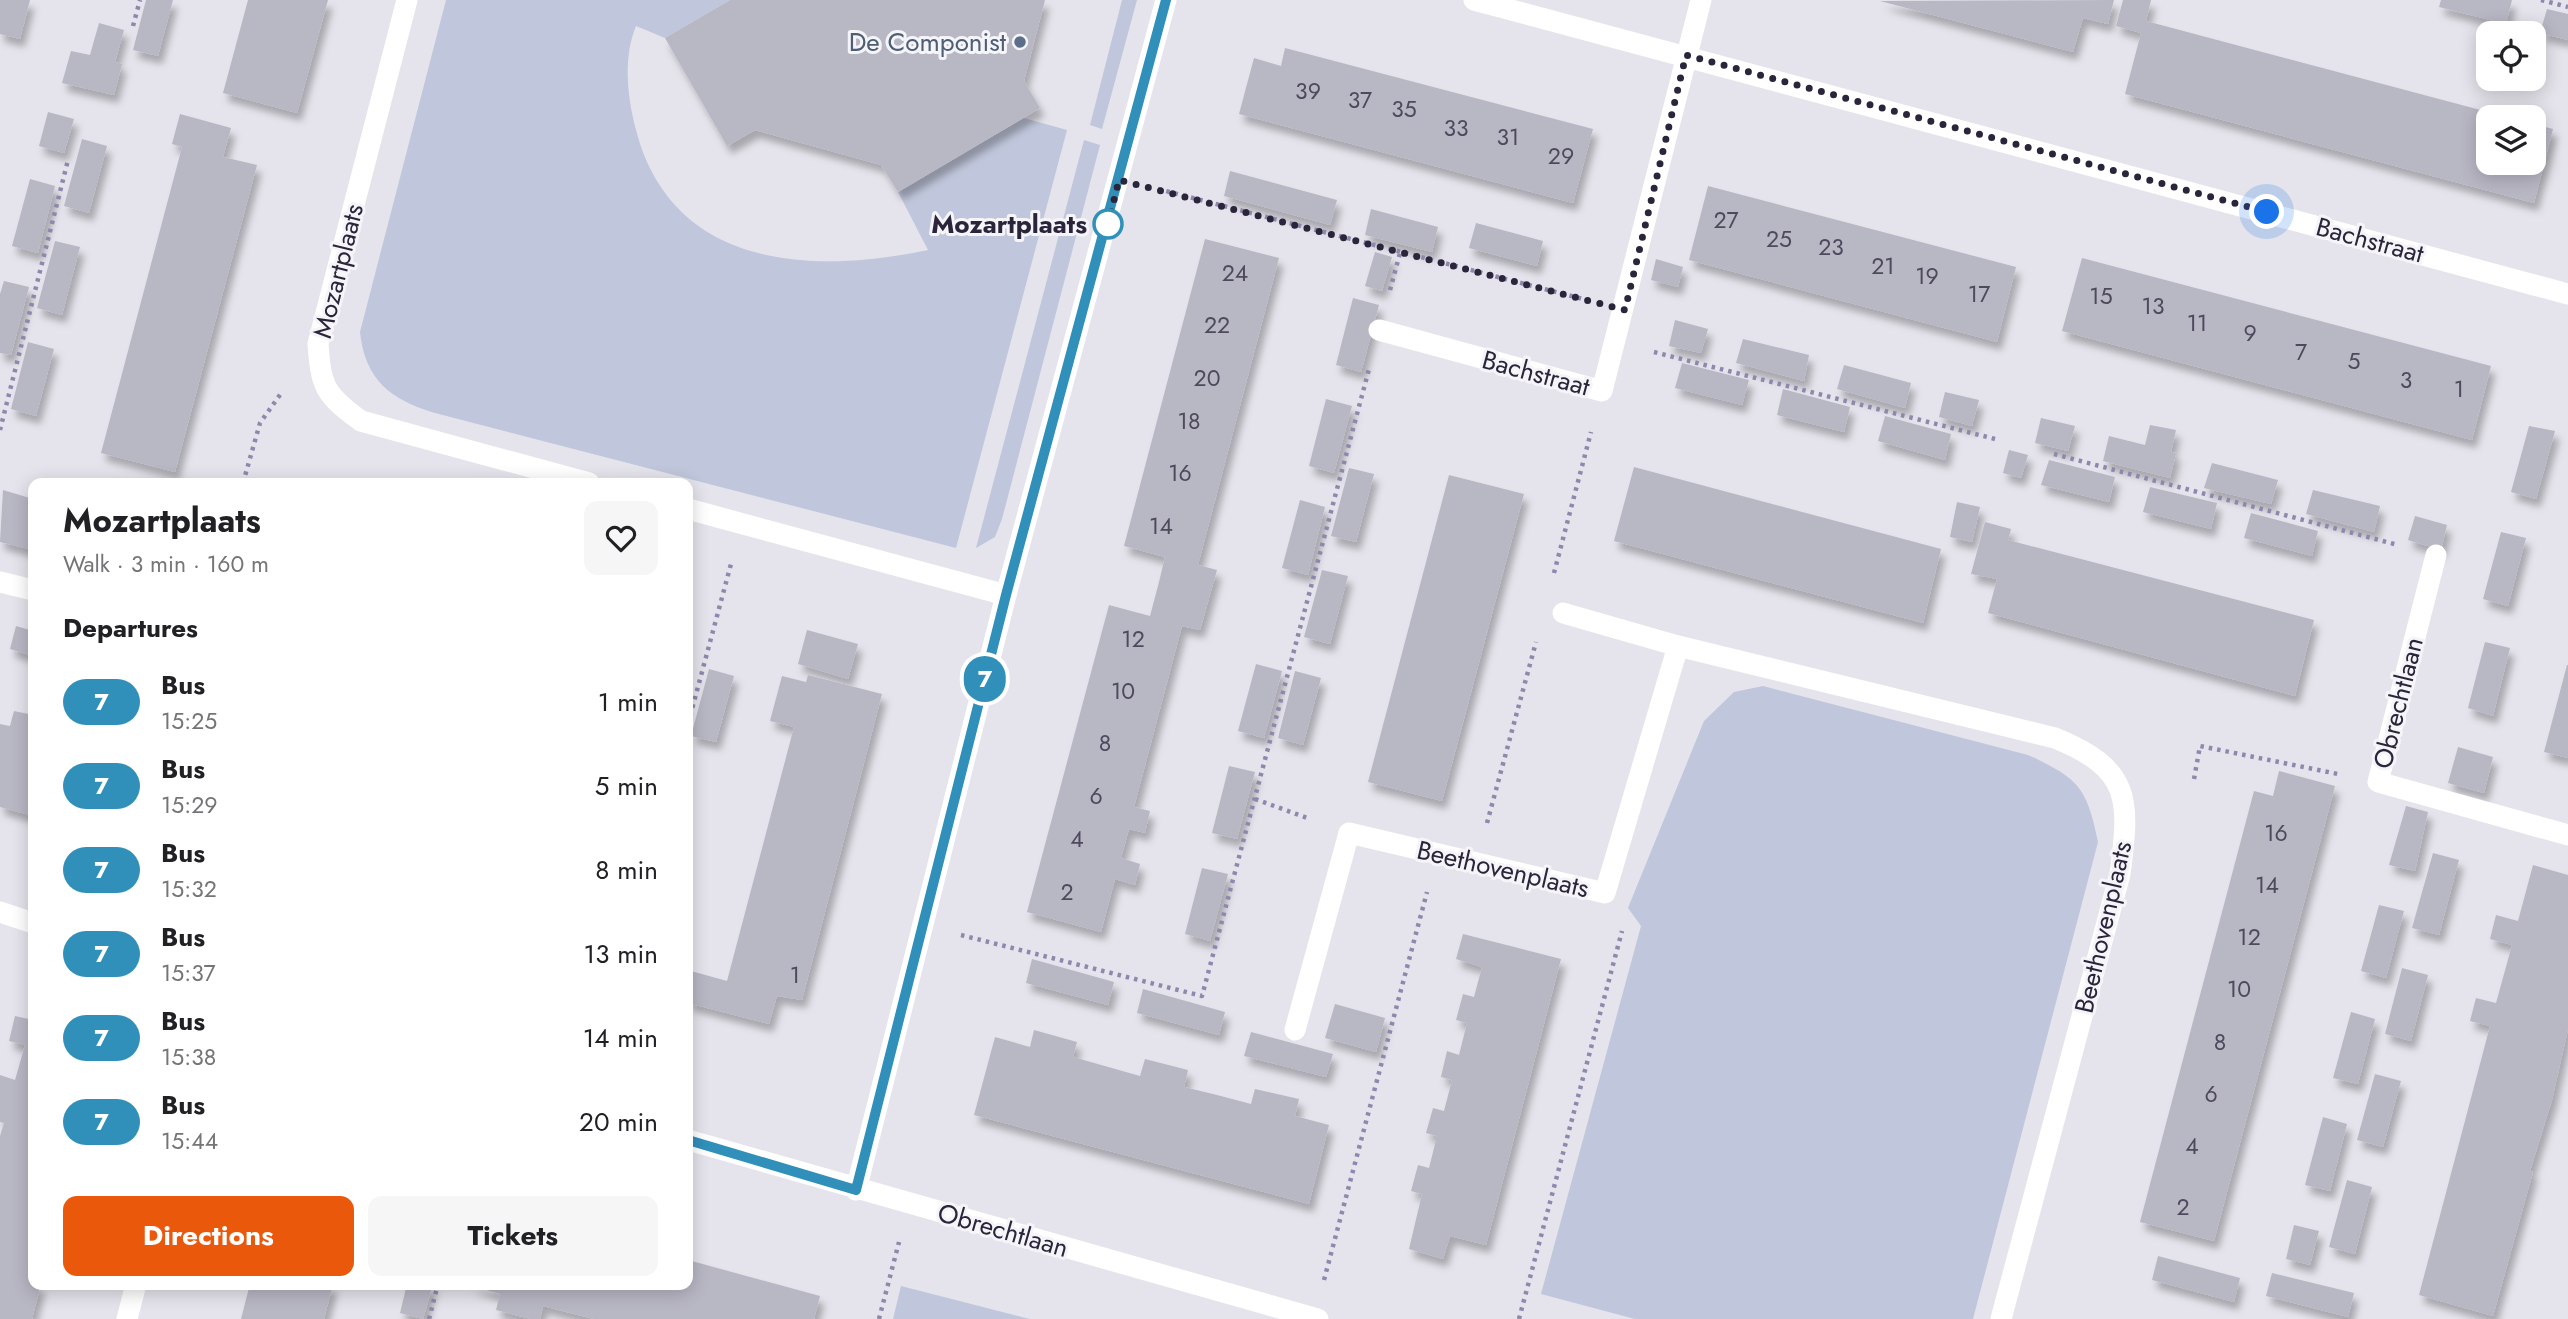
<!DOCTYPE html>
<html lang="en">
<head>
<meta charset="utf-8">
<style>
  :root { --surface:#fff; --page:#f6f6f6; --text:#202124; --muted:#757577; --accent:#ea580c }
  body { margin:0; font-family:Jost,sans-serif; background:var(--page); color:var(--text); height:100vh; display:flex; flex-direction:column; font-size:26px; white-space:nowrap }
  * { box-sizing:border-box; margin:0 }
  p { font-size:23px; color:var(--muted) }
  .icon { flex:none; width:38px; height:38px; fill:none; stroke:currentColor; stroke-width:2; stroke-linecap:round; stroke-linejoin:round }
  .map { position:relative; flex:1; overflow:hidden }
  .side { position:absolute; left:28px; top:478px; width:665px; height:812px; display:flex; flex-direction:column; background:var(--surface); border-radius:14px; box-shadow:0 4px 18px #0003 }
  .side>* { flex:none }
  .badge { padding:0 14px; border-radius:23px; font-size:24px; line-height:46px }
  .fabs { position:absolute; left:2476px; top:21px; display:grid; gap:14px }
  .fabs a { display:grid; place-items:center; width:70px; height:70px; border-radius:14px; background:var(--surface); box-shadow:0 4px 18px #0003; font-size:35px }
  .you { position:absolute; width:35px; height:35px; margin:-18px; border:5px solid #fff; border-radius:50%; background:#1a73e8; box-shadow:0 0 0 10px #1a73e833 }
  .map>.badge { position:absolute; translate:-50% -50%; box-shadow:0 0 0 4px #fff }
  h2 { padding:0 35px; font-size:26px; line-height:63px }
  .round { display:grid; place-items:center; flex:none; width:74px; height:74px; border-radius:14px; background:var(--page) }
  .summary { display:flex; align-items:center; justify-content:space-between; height:119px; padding:0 35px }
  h1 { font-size:33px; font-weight:700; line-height:52px }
  .action { display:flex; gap:14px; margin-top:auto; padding:14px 35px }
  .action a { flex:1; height:80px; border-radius:14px; background:var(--accent); color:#fff; font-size:28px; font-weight:700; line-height:80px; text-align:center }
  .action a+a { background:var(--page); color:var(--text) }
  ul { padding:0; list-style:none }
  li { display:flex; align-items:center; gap:21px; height:84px; padding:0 35px }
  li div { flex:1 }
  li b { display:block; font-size:26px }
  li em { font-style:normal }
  li .badge { min-width:77px; font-weight:700; text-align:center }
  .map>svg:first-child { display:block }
  .green { fill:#c0c6db }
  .building { fill:#b8b7c4; filter:url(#shadow) }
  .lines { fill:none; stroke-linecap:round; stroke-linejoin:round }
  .path { stroke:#8f88ad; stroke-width:4.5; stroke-dasharray:3.5 5; stroke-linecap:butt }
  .lane { stroke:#fff; stroke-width:21 }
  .street { stroke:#fff; stroke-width:21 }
  .line-casing { stroke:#fff; stroke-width:16 }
  .line { stroke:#3090ba; stroke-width:10 }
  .walk { stroke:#2b253c; stroke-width:7; stroke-dasharray:0 12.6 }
  .service-dot { fill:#5c6f8a; stroke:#f5f5f9; stroke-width:2.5 }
  .stop-dot { fill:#fff; stroke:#3090ba; stroke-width:3.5 }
  .labels { text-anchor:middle; stroke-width:6; stroke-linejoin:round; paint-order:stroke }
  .number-label { font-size:23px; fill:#4e4a5e }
  .service-label { font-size:26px; fill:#4e5e75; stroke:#f5f5f9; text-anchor:end }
  .stop-label { font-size:26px; font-weight:bold; fill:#2b253c; stroke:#f5f5f9; text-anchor:end }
  .street-label { font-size:26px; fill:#2b253c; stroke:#f5f5f9 }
</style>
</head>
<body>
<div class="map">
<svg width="2568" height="1319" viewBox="0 0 2568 1319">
  <defs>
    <filter id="shadow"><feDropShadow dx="4.5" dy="8" stdDeviation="3.5" flood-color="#0004"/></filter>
  </defs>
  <rect width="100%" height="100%" fill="#e5e4ec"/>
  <g class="green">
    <path d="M 446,0 L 730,0 L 665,38 L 636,26 C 623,58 627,96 636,130 C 672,268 810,275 928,250 L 898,192 L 1024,118 L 1067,130 L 956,548 L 435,413 C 391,400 365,380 360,332 Z"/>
    <polygon points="1122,0 1137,0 1102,129 1090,125"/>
    <polygon points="1084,140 1100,145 1002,519 995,537 976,548"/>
    <path d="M 1763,686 L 2028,755 C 2078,778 2087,787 2098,842 L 1973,1319 L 1635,1319 L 1541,1294 L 1641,926 L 1628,908 L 1704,721 L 1734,692 Z"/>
    <polygon points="901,1286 1030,1319 893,1319"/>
  </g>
  <g class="building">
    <polygon points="0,0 30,0 20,39 0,34"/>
    <polygon points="146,0 173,0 158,56 133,50"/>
    <polygon points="248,0 328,0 297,113 223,93"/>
    <polygon points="730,0 1045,0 1024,81 1040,108 898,192 881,165 755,130 727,146 665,38"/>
    <polygon points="2114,0 2108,24 2083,18 2073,52 1880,1"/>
    <polygon points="2123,0 2151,0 2146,21 2503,116 2488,117 2488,163 2534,163 2534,124 2553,129 2534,203 2125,94 2141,33 2116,26"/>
    <polygon points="2441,0 2512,0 2506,24 2439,7"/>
    <polygon points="2547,9 2568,14 2568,40 2540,33"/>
    <polygon points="99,23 124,30 115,62 122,64 114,95 62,83 71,51 90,55"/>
    <polygon points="1285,48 1593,129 1573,203 1239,114 1254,58 1281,66"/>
    <polygon points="48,112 74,119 64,153 39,146"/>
    <polygon points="180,114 231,128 223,157 257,165 175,472 101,453 182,147 172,144"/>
    <polygon points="82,139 107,146 89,213 64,206"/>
    <polygon points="1230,171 1337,200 1330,225 1224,196"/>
    <polygon points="30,179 55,186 38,253 12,246"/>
    <polygon points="1708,186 2016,267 1997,342 1689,260"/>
    <polygon points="1371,209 1438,227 1432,252 1365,235"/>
    <polygon points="1476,223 1543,241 1537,266 1469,248"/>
    <polygon points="1205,239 1279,258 1198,565 1217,570 1200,630 1182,626 1134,807 1150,811 1145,833 1129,829 1121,858 1140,864 1135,885 1115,879 1101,932 1027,912 1109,605 1150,616 1158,586 1165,557 1124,546"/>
    <polygon points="55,241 80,247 62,315 37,308"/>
    <polygon points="1375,252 1392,257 1382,291 1365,286"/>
    <polygon points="2082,258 2491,366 2472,440 2062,331"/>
    <polygon points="1656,259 1683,267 1678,287 1651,280"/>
    <polygon points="4,281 29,287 11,355 0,353 0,294"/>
    <polygon points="1353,298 1379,305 1361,372 1336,365"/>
    <polygon points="1675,320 1708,329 1701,353 1669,346"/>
    <polygon points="1743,339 1809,355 1804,381 1736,363"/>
    <polygon points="28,342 54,349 36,416 11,409"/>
    <polygon points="1682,363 1749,380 1742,405 1675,388"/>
    <polygon points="1844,365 1911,383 1905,408 1837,389"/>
    <polygon points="1783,389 1850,407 1844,432 1777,415"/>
    <polygon points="1945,392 1979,400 1972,426 1939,417"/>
    <polygon points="1326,399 1352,406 1334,473 1309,466"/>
    <polygon points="1885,416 1951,434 1945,460 1878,441"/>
    <polygon points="2041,418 2075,426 2068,451 2035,443"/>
    <polygon points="2150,425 2176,430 2171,452 2176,453 2170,478 2103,461 2109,436 2145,445"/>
    <polygon points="2529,426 2555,431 2536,499 2511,492"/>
    <polygon points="2009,450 2028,455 2021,478 2003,473"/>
    <polygon points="2049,460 2115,477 2109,502 2041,485"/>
    <polygon points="2212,463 2278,480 2271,504 2204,488"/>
    <polygon points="1634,467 1941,549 1923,623 1614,541"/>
    <polygon points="1349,468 1374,474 1356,542 1331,536"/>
    <polygon points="1449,475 1524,494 1442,801 1368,782"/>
    <polygon points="2150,487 2217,503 2211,529 2143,512"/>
    <polygon points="3,490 33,499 33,550 0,542"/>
    <polygon points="2313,490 2380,506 2374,532 2306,514"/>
    <polygon points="1300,500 1325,507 1308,575 1282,568"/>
    <polygon points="1957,502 1980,507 1972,542 1950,537"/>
    <polygon points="2251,513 2318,531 2312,556 2244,538"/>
    <polygon points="2415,516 2447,525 2441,550 2408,540"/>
    <polygon points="1985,522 2011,529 2008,540 2314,620 2295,696 1988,613 1997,579 1971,574"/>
    <polygon points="2501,532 2526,538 2508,606 2483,599"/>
    <polygon points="1322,570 1348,576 1330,644 1304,637"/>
    <polygon points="16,626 33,631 33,656 10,649"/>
    <polygon points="807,630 858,644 848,679 798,664"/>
    <polygon points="2485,642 2510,648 2493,716 2468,708"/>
    <polygon points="1256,664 1282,671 1264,738 1238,731"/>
    <polygon points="2567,665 2568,665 2568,758 2544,752"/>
    <polygon points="709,669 734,676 716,742 691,736"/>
    <polygon points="1295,671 1321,678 1303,745 1278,738"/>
    <polygon points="808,675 882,694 802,1000 777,996 769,1024 688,1003 688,983 691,971 727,981 794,727 770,721 782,676 806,682"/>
    <polygon points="14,711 33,715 33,816 0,807 0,724 10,726"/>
    <polygon points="2458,747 2493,757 2484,793 2448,783"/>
    <polygon points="1229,766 1255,772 1237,839 1212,833"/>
    <polygon points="2279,771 2335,786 2214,1241 2140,1222 2254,791 2273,796"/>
    <polygon points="2406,806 2428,812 2415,871 2389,865"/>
    <polygon points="2433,853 2459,860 2439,935 2412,928"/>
    <polygon points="2533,865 2568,875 2568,1029 2552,1100 2530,1171 2533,1172 2493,1316 2419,1295 2490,1026 2470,1021 2476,998 2496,1003 2512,945 2490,939 2496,915 2518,921"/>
    <polygon points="1202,868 1228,874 1210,941 1185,934"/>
    <polygon points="2379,905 2404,911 2386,978 2361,971"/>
    <polygon points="1463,934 1561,959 1486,1245 1450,1236 1443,1259 1409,1249 1422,1194 1411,1191 1418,1165 1429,1168 1437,1136 1426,1133 1433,1108 1444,1111 1452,1080 1441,1077 1447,1051 1459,1055 1467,1023 1456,1020 1463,994 1474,997 1482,967 1456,959"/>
    <polygon points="1032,959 1114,982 1108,1005 1026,983"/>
    <polygon points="2402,968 2428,975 2411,1041 2385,1034"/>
    <polygon points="1143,989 1225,1012 1219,1035 1137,1013"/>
    <polygon points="1335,1004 1385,1018 1376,1052 1325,1038"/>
    <polygon points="2351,1012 2375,1019 2358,1084 2333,1078"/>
    <polygon points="15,1016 33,1020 33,1284 41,1284 32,1319 0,1319 0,1136 4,1123 0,1122 0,1075 15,1080 25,1045 9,1041"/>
    <polygon points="1034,1030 1077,1042 1073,1057 1140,1076 1145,1059 1188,1070 1184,1087 1217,1095 1251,1104 1255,1089 1299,1099 1295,1116 1329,1125 1309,1204 974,1115 995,1037 1030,1047"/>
    <polygon points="1251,1032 1333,1054 1326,1077 1244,1056"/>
    <polygon points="2375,1074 2401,1081 2383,1147 2357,1140"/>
    <polygon points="2323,1117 2347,1124 2330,1191 2305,1185"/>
    <polygon points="2347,1180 2372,1187 2355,1254 2329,1247"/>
    <polygon points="2294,1225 2319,1231 2310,1265 2286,1259"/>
    <polygon points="2158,1256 2240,1278 2234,1302 2152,1280"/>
    <polygon points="688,1260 820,1296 814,1319 594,1319 543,1306 540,1319 531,1319 496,1310 500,1294 469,1285 688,1284"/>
    <polygon points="2272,1273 2354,1293 2348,1317 2266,1296"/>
    <polygon points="250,1284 333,1284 324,1319 241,1319"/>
    <polygon points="407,1284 433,1284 423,1319 400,1313"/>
  </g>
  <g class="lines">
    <g class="path">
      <polyline points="2541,0 2568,7"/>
      <polyline points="133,26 140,0"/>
      <polyline points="1158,189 1583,299"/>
      <polyline points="1390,290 1400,253"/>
      <polyline points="1654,352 1995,439"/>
      <polyline points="0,430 68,160"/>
      <polyline points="2054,454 2398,545"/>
      <polyline points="243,483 260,423 282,392"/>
      <polyline points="1554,573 1591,432"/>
      <polyline points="688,724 731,564"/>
      <polyline points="2194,779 2200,746 2338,774"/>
      <polyline points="1255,799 1310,819"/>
      <polyline points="1487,823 1536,642"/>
      <polyline points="961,935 1202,996 1369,369"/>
      <polyline points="1324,1280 1427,892"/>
      <polyline points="429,1319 438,1284"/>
      <polyline points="879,1319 899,1242"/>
      <polyline points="1519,1319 1622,931"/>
    </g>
    <polyline class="lane" points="0,582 33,590"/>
    <g class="street">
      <path d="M 407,0 L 318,344 C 321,387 325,395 361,421 L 589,483"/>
      <polyline points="1474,0 2568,294"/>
      <polyline points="1379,330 1602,391 1701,0"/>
      <polyline points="688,509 1006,595"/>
      <polyline points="2436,555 2378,782 2568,835"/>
      <polyline points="1563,613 1678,646"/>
      <polyline points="0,912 33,923"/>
      <path d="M 1295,1030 L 1349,833 L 1605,893 L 1678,646 L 2055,738 C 2131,769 2130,799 2120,874 L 2001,1319"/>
      <polyline points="688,1140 1318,1319"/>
      <polyline points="856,1190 1006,595 1166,0"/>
      <polyline points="127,1319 136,1284"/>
    </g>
  </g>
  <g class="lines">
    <g class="line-casing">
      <polyline id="line" points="688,1140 856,1190 1006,595 1166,0"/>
    </g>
    <use href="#line" class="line"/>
    <polyline class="walk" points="1108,224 1119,180 1625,310 1686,55 2267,212"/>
  </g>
  <circle class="service-dot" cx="1020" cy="42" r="7"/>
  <circle class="stop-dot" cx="1108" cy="224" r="14"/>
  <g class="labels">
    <g class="number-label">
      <text x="1308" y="99">39</text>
      <text x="1360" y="108">37</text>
      <text x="1404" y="117">35</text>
      <text x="1456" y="136">33</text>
      <text x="1508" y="145">31</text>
      <text x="1561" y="164">29</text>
      <text x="1726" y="228">27</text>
      <text x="1779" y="247">25</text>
      <text x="1831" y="255">23</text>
      <text x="1883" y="274">21</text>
      <text x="1235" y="281">24</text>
      <text x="1927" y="284">19</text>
      <text x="1979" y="302">17</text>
      <text x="2101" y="304">15</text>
      <text x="2153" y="314">13</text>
      <text x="2197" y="331">11</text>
      <text x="1217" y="333">22</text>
      <text x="2250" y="341">9</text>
      <text x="2301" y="360">7</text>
      <text x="2354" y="369">5</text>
      <text x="1207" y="386">20</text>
      <text x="2406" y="388">3</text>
      <text x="2459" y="397">1</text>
      <text x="1189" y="429">18</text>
      <text x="1180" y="481">16</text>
      <text x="1161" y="534">14</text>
      <text x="1133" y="647">12</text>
      <text x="1123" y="699">10</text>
      <text x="1105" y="751">8</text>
      <text x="1096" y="804">6</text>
      <text x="2276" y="841">16</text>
      <text x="1077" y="847">4</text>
      <text x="2267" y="893">14</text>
      <text x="1067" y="900">2</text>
      <text x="2249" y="945">12</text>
      <text x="795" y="983">1</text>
      <text x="2239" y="997">10</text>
      <text x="2220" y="1050">8</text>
      <text x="2211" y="1102">6</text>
      <text x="2192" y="1154">4</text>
      <text x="2183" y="1215">2</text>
    </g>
    <g class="service-label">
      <text x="1006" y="51">De Componist</text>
    </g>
    <g class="stop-label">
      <text x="1087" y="233">Mozartplaats</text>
    </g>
    <g class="street-label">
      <text transform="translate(2370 240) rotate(15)" y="9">Bachstraat</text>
      <text transform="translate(338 271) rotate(-76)" y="9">Mozartplaats</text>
      <text transform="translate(1536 373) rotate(15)" y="9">Bachstraat</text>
      <text transform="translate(2398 703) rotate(-76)" y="9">Obrechtlaan</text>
      <text transform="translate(1503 869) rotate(13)" y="9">Beethovenplaats</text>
      <text transform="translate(2103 927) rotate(-77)" y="9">Beethovenplaats</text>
      <text transform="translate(1003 1230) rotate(16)" y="9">Obrechtlaan</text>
    </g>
  </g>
</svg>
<div class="fabs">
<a><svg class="icon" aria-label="locate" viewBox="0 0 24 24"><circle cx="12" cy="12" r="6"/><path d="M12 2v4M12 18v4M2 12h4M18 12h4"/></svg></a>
<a><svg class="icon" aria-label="layers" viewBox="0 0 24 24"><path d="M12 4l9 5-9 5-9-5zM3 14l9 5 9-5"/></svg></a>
</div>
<div class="you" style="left:2267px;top:212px"></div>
<b class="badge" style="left:985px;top:679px;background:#3090ba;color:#fff">7</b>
<section class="side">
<div class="summary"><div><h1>Mozartplaats</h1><p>Walk · 3 min · 160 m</p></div><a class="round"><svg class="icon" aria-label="heart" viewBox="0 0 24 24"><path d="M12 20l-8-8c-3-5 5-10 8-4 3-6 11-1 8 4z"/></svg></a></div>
<h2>Departures</h2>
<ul>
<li><span class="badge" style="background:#3090ba;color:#fff">7</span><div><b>Bus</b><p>15:25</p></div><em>1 min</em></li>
<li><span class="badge" style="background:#3090ba;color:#fff">7</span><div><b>Bus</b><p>15:29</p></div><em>5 min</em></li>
<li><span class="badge" style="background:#3090ba;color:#fff">7</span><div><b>Bus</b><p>15:32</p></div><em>8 min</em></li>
<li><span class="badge" style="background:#3090ba;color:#fff">7</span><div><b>Bus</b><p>15:37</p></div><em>13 min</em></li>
<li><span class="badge" style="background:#3090ba;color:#fff">7</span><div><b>Bus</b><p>15:38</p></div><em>14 min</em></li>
<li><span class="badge" style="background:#3090ba;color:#fff">7</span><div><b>Bus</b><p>15:44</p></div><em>20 min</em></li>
</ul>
<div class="action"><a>Directions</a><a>Tickets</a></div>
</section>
</div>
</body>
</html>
